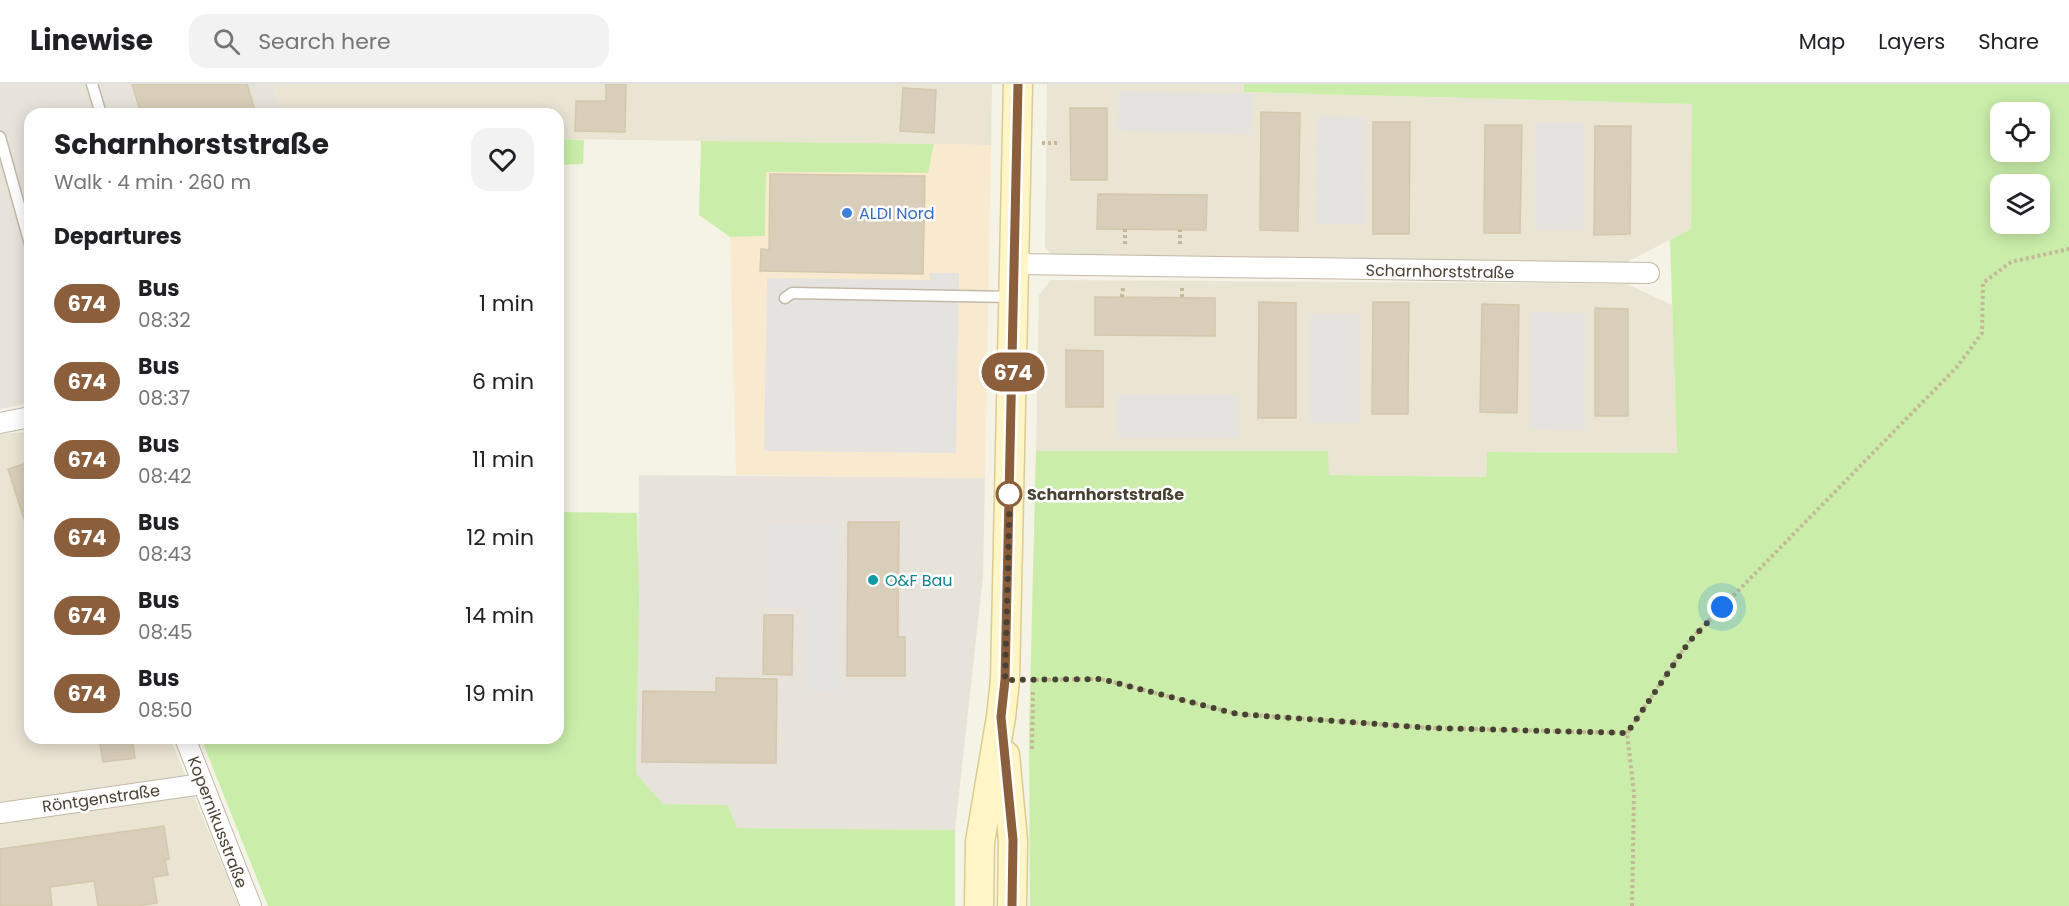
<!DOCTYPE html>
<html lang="en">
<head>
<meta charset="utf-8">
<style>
  :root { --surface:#fff; --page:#f2f2f2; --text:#202124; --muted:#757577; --line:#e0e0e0 }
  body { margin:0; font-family:Poppins,sans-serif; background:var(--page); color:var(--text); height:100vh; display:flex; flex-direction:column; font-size:22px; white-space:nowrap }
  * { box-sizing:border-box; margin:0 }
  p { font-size:20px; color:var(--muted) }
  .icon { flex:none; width:33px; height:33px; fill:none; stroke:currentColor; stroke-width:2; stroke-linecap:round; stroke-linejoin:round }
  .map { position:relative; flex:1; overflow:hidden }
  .sheet { position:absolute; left:24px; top:24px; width:540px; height:636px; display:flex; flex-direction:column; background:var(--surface); border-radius:18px; box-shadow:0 3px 15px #0003 }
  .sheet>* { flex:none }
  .badge { padding:0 12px; border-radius:20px; font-size:21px; line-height:39px }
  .buttons { position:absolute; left:1990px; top:18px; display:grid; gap:12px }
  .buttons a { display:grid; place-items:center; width:60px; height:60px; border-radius:12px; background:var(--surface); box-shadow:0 3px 15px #0003; font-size:30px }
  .you { position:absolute; width:30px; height:30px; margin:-15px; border:4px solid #fff; border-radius:50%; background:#1a73e8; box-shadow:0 0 0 9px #1a73e833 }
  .map>.badge { position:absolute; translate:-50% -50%; box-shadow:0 0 0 3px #fff }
  h2 { padding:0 30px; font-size:22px; line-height:54px }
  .round { display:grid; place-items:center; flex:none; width:63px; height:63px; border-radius:18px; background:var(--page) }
  .overview { display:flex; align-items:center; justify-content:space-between; height:102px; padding:0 30px }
  h1 { font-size:28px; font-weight:700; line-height:45px }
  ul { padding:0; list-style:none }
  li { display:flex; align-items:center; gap:18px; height:78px; padding:0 30px }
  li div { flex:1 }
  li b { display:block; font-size:22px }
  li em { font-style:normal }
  li .badge { min-width:66px; font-weight:700; text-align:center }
  header { display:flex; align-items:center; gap:36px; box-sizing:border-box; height:84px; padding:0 30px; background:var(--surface); border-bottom:2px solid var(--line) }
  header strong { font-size:28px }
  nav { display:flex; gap:33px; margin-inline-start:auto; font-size:21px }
  .search { width:420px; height:54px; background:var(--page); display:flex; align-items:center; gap:15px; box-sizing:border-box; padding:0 21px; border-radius:18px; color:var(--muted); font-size:22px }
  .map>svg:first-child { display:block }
  .residential { fill:#eae4d3 }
  .commercial { fill:#f9eacf }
  .industrial { fill:#e7e3db }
  .green { fill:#caeeaa; fill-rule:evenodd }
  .parking { fill:#e5e3df }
  .building { fill:#d8ceba; stroke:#d4c7ac; stroke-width:1.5 }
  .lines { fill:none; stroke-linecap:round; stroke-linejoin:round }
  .lane-casing { stroke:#c2baa7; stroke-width:13 }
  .street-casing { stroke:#c2baa7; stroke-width:22 }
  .secondary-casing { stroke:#dacc90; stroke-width:31 }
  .path { stroke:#c5b897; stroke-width:4; stroke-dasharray:3 3; stroke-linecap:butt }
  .lane { stroke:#fff; stroke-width:10 }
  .street { stroke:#fff; stroke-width:20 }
  .secondary { stroke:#fff5c6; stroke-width:28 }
  .line-casing { stroke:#fff; stroke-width:14 }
  .line { stroke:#8b5e3c; stroke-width:9 }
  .walk { stroke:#494234; stroke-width:6; stroke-dasharray:0 10.8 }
  .shop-dot { fill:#3f7fe0; stroke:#fff; stroke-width:2 }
  .stop-dot { fill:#fff; stroke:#8b5e3c; stroke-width:3 }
  .culture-dot { fill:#0f9aa8; stroke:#fff; stroke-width:2 }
  .labels { text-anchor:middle; stroke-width:5; stroke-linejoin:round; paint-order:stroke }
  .shop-label { font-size:16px; fill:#366cbe; stroke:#fff; text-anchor:start }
  .street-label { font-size:16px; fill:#494234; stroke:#fff }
  .stop-label { font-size:16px; font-weight:bold; fill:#494234; stroke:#fff; text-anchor:start }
  .culture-label { font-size:16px; fill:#0d838f; stroke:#fff; text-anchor:start }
</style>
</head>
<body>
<header>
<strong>Linewise</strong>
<div class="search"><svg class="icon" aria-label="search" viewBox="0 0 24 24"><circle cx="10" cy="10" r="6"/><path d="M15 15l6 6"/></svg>Search here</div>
<nav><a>Map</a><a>Layers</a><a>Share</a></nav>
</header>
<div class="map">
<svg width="2069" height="822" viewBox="0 0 2069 822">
  <rect width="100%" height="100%" fill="#f5f2e6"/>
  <g class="residential">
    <polygon points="273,0 992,0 991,61 558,55 558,30 282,30"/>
    <polygon points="1047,0 1244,0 1244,8 1693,20 1691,145 1623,180 1052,172 1045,163"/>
    <polygon points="1051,196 1627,200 1672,221 1677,369 1487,368 1486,393 1328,391 1328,367 1036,367 1039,211"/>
    <polygon points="30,348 30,654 170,654 239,822 0,822 0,350"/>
  </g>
  <polygon class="commercial" points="934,60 991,61 985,394 736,391 730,153 765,152 766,88 927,89"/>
  <g class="industrial">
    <polygon points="0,0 273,0 282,30 30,30 30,319 0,325"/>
    <polygon points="639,391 985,394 983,492 955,746 736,744 728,721 663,720 636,689"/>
  </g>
  <g class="green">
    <path d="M 1244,0 L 2069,0 L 2069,822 L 1030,822 L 1029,650 L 1036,367 L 1328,367 L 1329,391 L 1486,393 L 1487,368 L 1677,369 L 1670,156 L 1691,145 L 1692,20 L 1244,8 ZM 2001,28 L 2040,28 L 2040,68 L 2001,68 ZM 2001,100 L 2040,100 L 2040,140 L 2001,140 Z"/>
    <polygon points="558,55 584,56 583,80 558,81"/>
    <polygon points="701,57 934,60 928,89 766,88 765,152 730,153 699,131"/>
    <polygon points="558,428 637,429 639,515 636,689 663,720 728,721 737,744 955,746 955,822 268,822 201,654 558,654"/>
  </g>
  <g class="parking">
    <polygon points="1118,7 1253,10 1252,50 1117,47"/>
    <polygon points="1317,32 1366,33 1365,140 1316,140"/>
    <polygon points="1536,39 1584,39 1583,146 1535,146"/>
    <polygon points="930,189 959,189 956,369 764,367 767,194 930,196"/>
    <polygon points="1530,228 1586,229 1585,346 1530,345"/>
    <rect x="1309" y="230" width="50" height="109"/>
    <rect x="1117" y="311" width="121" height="43"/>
    <polygon points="764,441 840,441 838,609 804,609 805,524 763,523"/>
  </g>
  <g class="building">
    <polygon points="132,0 247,0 256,30 141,30"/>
    <polygon points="606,0 626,0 625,48 575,47 576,17 606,17"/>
    <polygon points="903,4 936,6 934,49 900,47"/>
    <polygon points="1070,24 1107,24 1107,96 1071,96"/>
    <polygon points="1261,28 1300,29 1298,147 1260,146"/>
    <polygon points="1373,38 1410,38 1409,150 1373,150"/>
    <polygon points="1485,41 1522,41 1520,149 1484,149"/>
    <polygon points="1595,42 1631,42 1630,150 1594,151"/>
    <polygon points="770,90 925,92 923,190 760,187 761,165 769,166"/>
    <polygon points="1098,110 1207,111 1206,146 1097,145"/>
    <polygon points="1095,213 1215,214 1215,252 1095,251"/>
    <polygon points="1259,218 1296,219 1296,334 1258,334"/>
    <polygon points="1373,218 1409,218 1408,330 1372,330"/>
    <polygon points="1482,220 1519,221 1517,329 1480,328"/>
    <polygon points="1595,224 1628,225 1628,332 1595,332"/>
    <polygon points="1066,266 1103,267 1103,323 1066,323"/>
    <polygon points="30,378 30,441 26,441 8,385"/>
    <polygon points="848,438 899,438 898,553 905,553 905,592 847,592"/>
    <polygon points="764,531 793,531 792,591 763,590"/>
    <polygon points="716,594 777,595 776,679 642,678 643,607 716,608"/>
    <polygon points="99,654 132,654 135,674 103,678"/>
    <polygon points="164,742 169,775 165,776 168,791 153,793 157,819 138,822 98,822 94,797 50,803 52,822 0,822 0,765"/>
  </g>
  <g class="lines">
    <g class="lane-casing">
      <g id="lane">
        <polyline points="92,0 101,30"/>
        <polyline points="0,53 30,160"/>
        <polyline points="785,214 792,209 1011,213"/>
      </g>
    </g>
    <g class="street-casing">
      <g id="street">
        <polyline points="1015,180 1649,189"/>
        <polyline points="0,339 30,333"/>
        <polyline points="185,654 251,822"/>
        <polyline points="0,729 202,700"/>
      </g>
    </g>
    <g class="secondary-casing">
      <g id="secondary">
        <polyline points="1005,671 1013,756 1012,822"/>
        <polyline points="979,822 980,758 1001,633 1005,596 1018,0"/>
      </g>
    </g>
    <g class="path">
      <polyline points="1042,59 1057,59"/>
      <polyline points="1125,160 1125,145"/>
      <polyline points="1180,160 1180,146"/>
      <polyline points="1182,204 1182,213"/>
      <polyline points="1122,213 1123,203"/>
      <polyline points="1030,596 1101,595 1237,630 1432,644 1627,649"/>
      <polyline points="1032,665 1033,607"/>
      <polyline points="1632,822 1634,709 1627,649 1689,557 1957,283 1982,249 1983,199 2011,178 2069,165"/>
    </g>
    <use href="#lane" class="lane"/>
    <use href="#street" class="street"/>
    <use href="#secondary" class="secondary"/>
  </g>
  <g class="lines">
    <g class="line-casing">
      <polyline id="line" points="1012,822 1013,756 1001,633 1005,596 1018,0"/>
    </g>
    <use href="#line" class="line"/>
    <polyline class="walk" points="1009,410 1010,404 1005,596 1101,595 1237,630 1432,644 1627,649 1689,558 1722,523"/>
  </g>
  <circle class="shop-dot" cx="847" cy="129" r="6"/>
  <circle class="stop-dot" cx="1009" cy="410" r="12"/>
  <circle class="culture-dot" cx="873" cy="496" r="6"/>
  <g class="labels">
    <g class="shop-label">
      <text x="859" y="135">ALDI Nord</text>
    </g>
    <g class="street-label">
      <text transform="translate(1440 187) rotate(1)" y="6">Scharnhorststraße</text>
      <text transform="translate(101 714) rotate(-8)" y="6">Röntgenstraße</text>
      <text transform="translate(218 738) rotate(69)" y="6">Kopernikusstraße</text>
    </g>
    <g class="stop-label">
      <text x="1027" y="416">Scharnhorststraße</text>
    </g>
    <g class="culture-label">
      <text x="885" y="502">O&amp;F Bau</text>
    </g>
  </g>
</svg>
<div class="buttons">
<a><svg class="icon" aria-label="locate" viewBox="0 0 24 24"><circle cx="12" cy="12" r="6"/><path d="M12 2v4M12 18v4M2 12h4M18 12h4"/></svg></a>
<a><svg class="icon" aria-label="layers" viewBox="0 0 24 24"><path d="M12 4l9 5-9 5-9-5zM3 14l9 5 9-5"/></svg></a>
</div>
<div class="you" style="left:1722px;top:523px"></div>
<b class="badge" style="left:1013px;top:288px;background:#8b5e3c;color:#fff">674</b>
<section class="sheet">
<div class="overview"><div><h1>Scharnhorststraße</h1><p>Walk · 4 min · 260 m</p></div><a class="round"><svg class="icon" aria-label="heart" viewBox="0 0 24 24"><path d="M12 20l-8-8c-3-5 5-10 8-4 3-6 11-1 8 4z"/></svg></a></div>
<h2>Departures</h2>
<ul>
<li><span class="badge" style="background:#8b5e3c;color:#fff">674</span><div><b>Bus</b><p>08:32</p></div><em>1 min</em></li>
<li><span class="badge" style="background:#8b5e3c;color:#fff">674</span><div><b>Bus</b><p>08:37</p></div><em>6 min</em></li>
<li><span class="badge" style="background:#8b5e3c;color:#fff">674</span><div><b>Bus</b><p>08:42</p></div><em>11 min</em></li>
<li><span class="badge" style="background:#8b5e3c;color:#fff">674</span><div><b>Bus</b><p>08:43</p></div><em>12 min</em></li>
<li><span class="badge" style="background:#8b5e3c;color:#fff">674</span><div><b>Bus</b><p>08:45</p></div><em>14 min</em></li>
<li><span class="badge" style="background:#8b5e3c;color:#fff">674</span><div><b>Bus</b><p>08:50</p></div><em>19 min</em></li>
</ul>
</section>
</div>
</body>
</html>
